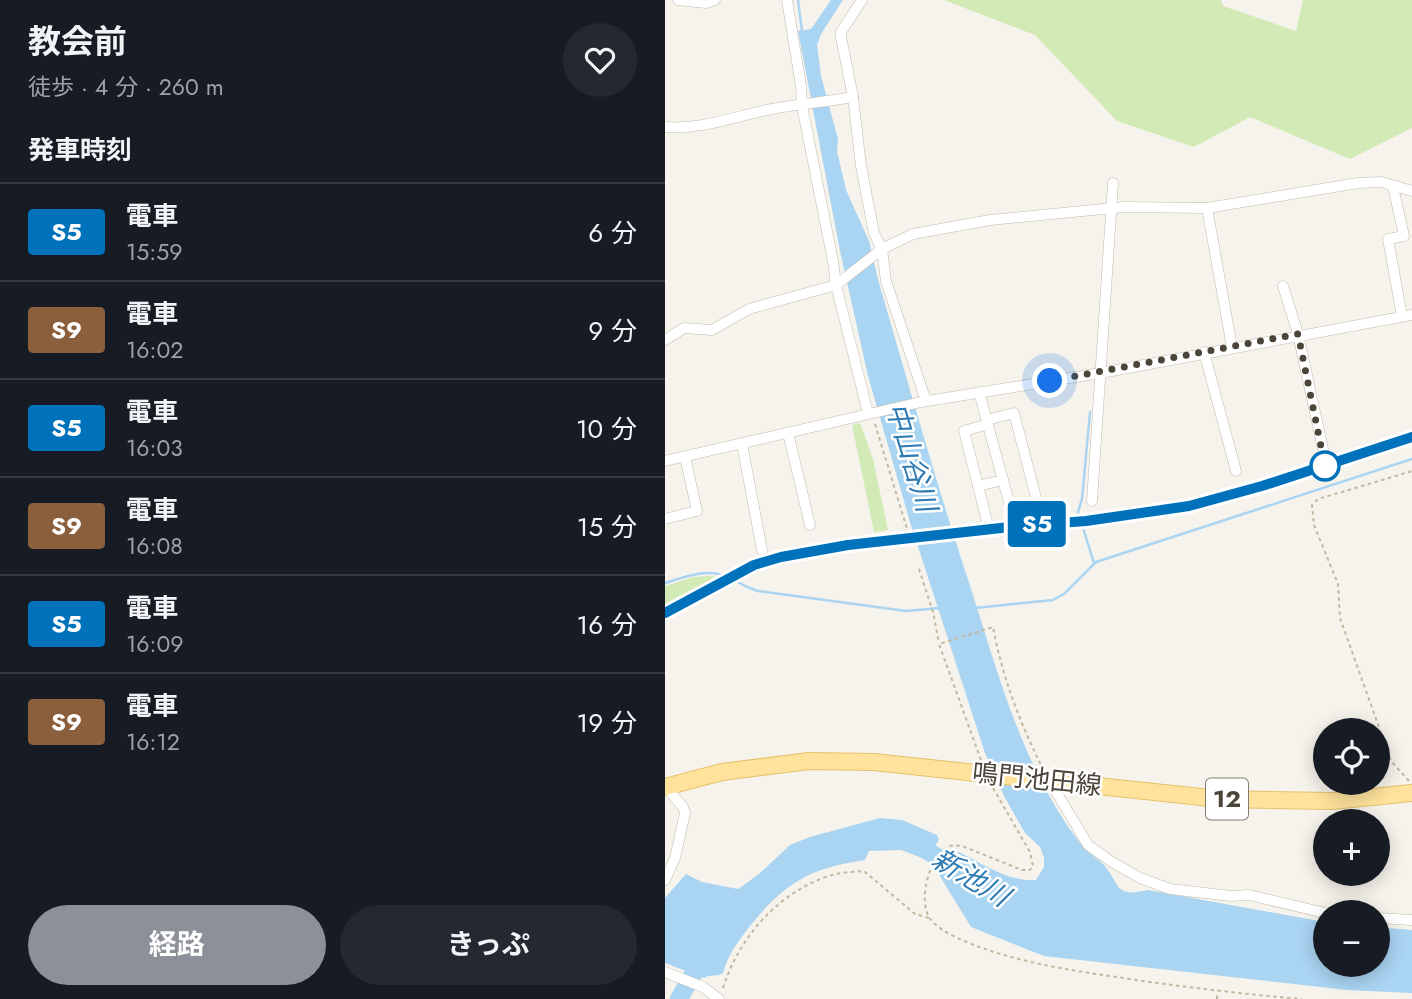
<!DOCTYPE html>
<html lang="ja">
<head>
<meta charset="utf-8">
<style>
  :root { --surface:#171b24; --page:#242831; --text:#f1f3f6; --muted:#9ea1a6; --line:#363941; --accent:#8c9099 }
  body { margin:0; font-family:Jost,"Noto Sans JP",sans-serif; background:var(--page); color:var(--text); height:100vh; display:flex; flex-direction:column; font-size:26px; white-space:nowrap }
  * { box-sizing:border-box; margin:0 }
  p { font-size:23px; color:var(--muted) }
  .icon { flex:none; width:38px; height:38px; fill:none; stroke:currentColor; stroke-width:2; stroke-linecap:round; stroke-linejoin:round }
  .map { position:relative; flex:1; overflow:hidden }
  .side { display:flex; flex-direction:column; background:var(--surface); width:665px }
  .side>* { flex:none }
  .badge { padding:0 14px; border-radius:5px; font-size:24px; line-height:46px }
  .fabs { position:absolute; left:648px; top:718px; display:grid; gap:14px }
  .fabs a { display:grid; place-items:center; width:77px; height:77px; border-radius:50%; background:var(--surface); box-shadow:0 4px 18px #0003; font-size:35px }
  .you { position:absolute; width:35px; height:35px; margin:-18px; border:5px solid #fff; border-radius:50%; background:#1a73e8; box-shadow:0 0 0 10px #1a73e833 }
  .map>.badge { position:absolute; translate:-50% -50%; box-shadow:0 0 0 4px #fff }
  h2 { padding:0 28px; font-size:26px; line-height:63px }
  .round { display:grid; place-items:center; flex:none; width:74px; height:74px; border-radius:37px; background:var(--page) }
  .summary { display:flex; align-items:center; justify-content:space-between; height:119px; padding:0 28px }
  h1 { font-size:33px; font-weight:700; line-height:52px }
  .cta { display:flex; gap:14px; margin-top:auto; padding:14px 28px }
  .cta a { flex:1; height:80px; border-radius:42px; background:var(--accent); color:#fff; font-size:28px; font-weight:700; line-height:80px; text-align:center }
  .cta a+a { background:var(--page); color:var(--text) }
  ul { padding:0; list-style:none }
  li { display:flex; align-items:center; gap:21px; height:98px; padding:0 28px; border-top:2px solid var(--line) }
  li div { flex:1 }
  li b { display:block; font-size:26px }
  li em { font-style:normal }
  li .badge { min-width:77px; font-weight:700; text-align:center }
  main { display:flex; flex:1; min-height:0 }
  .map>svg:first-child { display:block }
  .green { fill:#d2eab5 }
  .water { fill:#a9d4f2 }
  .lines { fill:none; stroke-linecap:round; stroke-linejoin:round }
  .stream { stroke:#a9d4f2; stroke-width:2.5 }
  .river { stroke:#a9d4f2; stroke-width:18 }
  .street-casing { stroke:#c2bbae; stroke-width:11 }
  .primary-casing { stroke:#e6c16a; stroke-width:18 }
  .path { stroke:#c4b79f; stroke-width:2; stroke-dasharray:3.5 3.5; stroke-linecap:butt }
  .street { stroke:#fff; stroke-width:10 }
  .primary { stroke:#ffe39c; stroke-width:16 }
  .rail { stroke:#9a9a9a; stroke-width:2.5; stroke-dasharray:9 9; stroke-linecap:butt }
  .line-casing { stroke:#fff; stroke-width:16 }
  .line { stroke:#0072bc; stroke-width:10 }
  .walk { stroke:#4b4439; stroke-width:7; stroke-dasharray:0 12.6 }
  .stop-dot { fill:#fff; stroke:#0072bc; stroke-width:3.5 }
  .labels { text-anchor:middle; stroke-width:5; stroke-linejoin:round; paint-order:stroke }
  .shield { fill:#fff; stroke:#817c74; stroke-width:2 }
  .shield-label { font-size:24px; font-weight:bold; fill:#4b4439 }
  .street-label { font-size:26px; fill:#4b4439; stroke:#fff }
  .water-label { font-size:28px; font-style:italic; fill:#2e7ab2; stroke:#fff }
</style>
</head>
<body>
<main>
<section class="side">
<div class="summary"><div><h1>教会前</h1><p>徒歩 · 4 分 · 260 m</p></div><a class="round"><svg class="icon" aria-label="heart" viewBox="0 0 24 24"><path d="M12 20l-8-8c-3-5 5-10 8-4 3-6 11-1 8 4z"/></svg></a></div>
<h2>発車時刻</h2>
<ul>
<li><span class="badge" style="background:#0072bc;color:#fff">S5</span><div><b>電車</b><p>15:59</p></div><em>6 分</em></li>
<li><span class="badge" style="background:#8b5e3c;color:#fff">S9</span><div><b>電車</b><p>16:02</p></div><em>9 分</em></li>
<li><span class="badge" style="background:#0072bc;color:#fff">S5</span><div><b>電車</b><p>16:03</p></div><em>10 分</em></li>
<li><span class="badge" style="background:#8b5e3c;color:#fff">S9</span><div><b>電車</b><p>16:08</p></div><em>15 分</em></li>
<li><span class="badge" style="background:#0072bc;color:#fff">S5</span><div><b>電車</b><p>16:09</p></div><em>16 分</em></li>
<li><span class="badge" style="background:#8b5e3c;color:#fff">S9</span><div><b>電車</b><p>16:12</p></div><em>19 分</em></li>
</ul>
<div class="cta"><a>経路</a><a>きっぷ</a></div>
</section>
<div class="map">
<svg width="747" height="999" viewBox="0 0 747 999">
  <rect width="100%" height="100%" fill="#f6f3ec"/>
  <g class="green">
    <polygon points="279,0 556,0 558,6 631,31 638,0 747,0 747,128 685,159 585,117 529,147 452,121 370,35"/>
    <polygon points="195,423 208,459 223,530 209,532 187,425"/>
    <polygon points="44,576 55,577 0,605 0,586 29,577"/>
  </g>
  <g class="water">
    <path d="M 166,0 L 178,0 L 156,34 L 152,45 L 156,76 L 173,139 L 172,151 L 181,190 L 204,241 L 214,283 C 244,386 273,490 307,592 C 335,680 360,774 419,848 C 425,854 433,859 439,865 C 456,885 449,898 483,890 L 660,922 L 660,964 L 712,964 L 712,927 L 747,930 L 747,993 L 682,990 L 379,956 L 306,927 L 273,873 L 282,859 L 294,852 C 318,864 343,882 371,880 L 379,867 L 379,858 L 375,847 L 360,833 L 339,796 L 320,753 L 245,522 L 203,376 L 175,251 L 133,31 L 146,29 Z"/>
    <path d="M 215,818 L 237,820 L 272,835 L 274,840 L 261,859 L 236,850 L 204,851 L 200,860 C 144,868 120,883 85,926 C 72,943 64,953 58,973 C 52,977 45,974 39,978 L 0,963 L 0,898 L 21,874 L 37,882 L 73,889 L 94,874 L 125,845 L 145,837 Z"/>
  </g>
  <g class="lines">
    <g class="stream">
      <polyline points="133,0 137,31"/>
      <polyline points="425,412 417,499 413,512 429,563"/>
      <path d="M 0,583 C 17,578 39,569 57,575 C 70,579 80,588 93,591 L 241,611 L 275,608"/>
      <polyline points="310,608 388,600 399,594 431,562 747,459"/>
    </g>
    <g class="river">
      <polyline points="244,843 263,851 298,874"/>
      <polyline points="14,999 39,955"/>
    </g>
    <g class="street-casing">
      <g id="street">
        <polyline points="13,0 41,3 50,0"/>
        <polyline points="122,0 136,86 137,106 168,261 171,285 203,413"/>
        <polyline points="197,0 176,32 176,37 188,97 196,166 209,233 217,249 221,281 261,401"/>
        <path d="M 0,127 C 37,130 71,116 107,109 C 133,104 161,102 188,97"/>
        <polyline points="730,186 729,191 739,236 723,239 737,316"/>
        <polyline points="542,208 567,347"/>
        <polyline points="618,286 633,334 658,449"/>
        <polyline points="0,340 19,328 47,330 84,309 171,285 217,249 248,234 325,220 459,207 542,208 693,183 716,182 747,191"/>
        <polyline points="539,352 571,471"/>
        <polyline points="314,392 348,517 375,513 349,413 322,420"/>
        <polyline points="123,433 145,525"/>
        <polyline points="77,444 97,550"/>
        <polyline points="0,461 256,402 436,373 747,315"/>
        <polyline points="313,486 338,480"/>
        <polyline points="427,501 448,183"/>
        <polyline points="0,519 32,511 20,457"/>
        <polyline points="322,521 299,431 323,424"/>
        <polyline points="384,780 423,845 447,862 475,878 505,889 566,896 584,895 660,913"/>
        <polyline points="0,880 10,858 20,813 18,807 1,787"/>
        <polyline points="712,918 747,920"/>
        <polyline points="0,972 38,987 54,999"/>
      </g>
    </g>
    <g class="primary-casing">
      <polyline id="primary" points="0,787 57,772 144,761 209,762 555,799 667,801 747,793"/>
    </g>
    <g class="path">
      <polyline points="210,424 243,532"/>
      <polyline points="254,569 268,612 274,643"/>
      <path d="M 316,760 L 274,644 L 328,627 C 337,676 355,723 377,767"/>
      <polyline points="744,781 726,761 675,618 673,584 649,525 647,505 653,499 747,471"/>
      <path d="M 328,788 L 365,852 L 368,866 L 365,870 L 357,870 L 297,846 C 291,845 286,845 281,848 C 264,858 252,903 266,920 C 277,933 301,942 317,948 C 363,964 410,971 458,978 C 518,987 577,994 637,999"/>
      <path d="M 58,988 C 74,937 114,891 167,875 C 177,872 189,872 199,871 L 250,914 L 264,918"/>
      <polyline points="552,999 552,993"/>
    </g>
    <use href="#street" class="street"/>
    <use href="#primary" class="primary"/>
    <polyline class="rail" points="0,613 89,565 116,557 183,545 354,526 421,521 524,506 576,492 747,437"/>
  </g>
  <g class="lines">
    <g class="line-casing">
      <polyline id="line" points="0,613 89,565 116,557 183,545 354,526 421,521 524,506 597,486 747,437"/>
    </g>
    <use href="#line" class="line"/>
    <polyline class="walk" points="385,381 633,334 660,466"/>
  </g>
  <circle class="stop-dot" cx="660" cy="466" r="14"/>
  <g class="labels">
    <rect class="shield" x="541" y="778.5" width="42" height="41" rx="5"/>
    <g class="shield-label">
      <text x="562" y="807">12</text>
    </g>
    <g class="street-label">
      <text transform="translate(372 779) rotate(6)" y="9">鳴門池田線</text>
    </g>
    <g class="water-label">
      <text transform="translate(247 457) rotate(73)" y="10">中山谷川</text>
      <text transform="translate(306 877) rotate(31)" y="10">新池川</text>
    </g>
  </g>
</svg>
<div class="fabs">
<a><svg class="icon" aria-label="locate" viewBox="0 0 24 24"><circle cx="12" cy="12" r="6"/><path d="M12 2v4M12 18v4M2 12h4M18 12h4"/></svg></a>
<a>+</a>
<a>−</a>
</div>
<div class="you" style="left:385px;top:381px"></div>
<b class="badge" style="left:372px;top:524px;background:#0072bc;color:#fff">S5</b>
</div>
</main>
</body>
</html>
